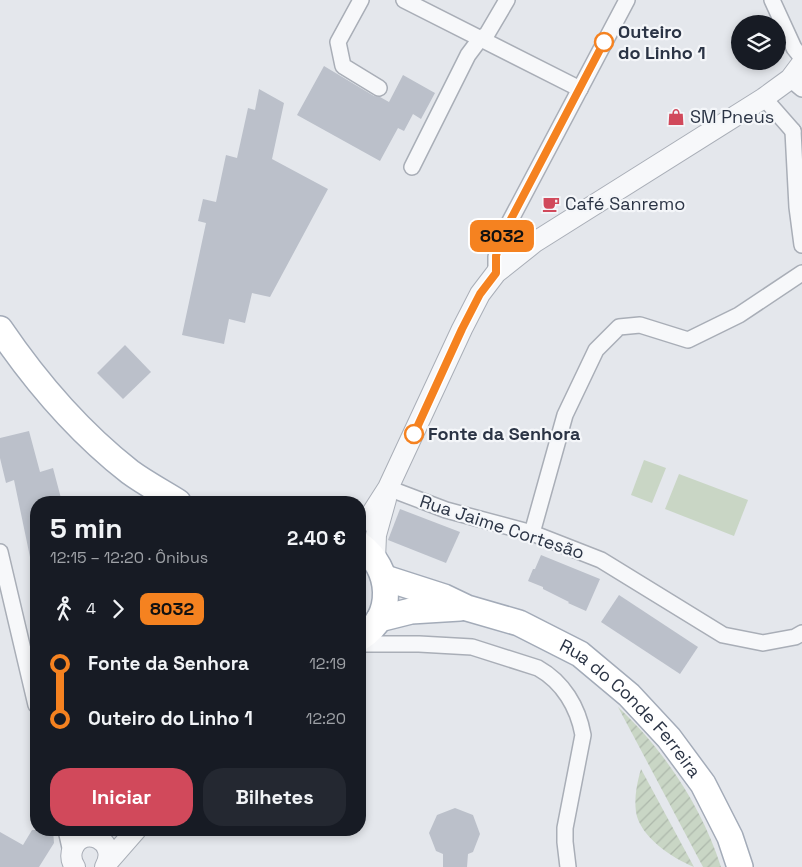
<!DOCTYPE html>
<html lang="pt">
<head>
<meta charset="utf-8">
<style>
  :root { --surface:#171b24; --page:#242831; --text:#f1f3f6; --muted:#9ea1a6; --accent:#d1495b }
  body { margin:0; font-family:"Space Grotesk",sans-serif; background:var(--page); color:var(--text); height:100vh; display:flex; flex-direction:column; font-size:19px; white-space:nowrap }
  * { box-sizing:border-box; margin:0 }
  p { font-size:16px; color:var(--muted) }
  .icon { flex:none; width:28px; height:28px; fill:none; stroke:currentColor; stroke-width:2; stroke-linecap:round; stroke-linejoin:round }
  .map { position:relative; flex:1; overflow:hidden }
  .sheet { position:absolute; left:30px; top:496px; width:336px; height:340px; display:flex; flex-direction:column; background:var(--surface); border-radius:20px; box-shadow:0 2px 8px #0003 }
  .sheet>* { flex:none }
  .badge { padding:0 10px; border-radius:8px; font-size:18px; line-height:32px }
  .fabs { position:absolute; left:731px; top:15px; display:grid; gap:10px }
  .fabs a { display:grid; place-items:center; width:55px; height:55px; border-radius:50%; background:var(--surface); box-shadow:0 2px 8px #0003; font-size:25px }
  .map>.badge { position:absolute; translate:-50% -50%; box-shadow:0 0 0 2px #fff }
  .legs { display:flex; align-items:center; gap:8px; height:55px; padding:0 20px; font-size:16px }
  .legs p { margin-inline-start:auto }
  .headline { display:flex; align-items:center; justify-content:space-between; height:85px; padding:0 20px }
  h1 { font-size:28px; font-weight:700; line-height:38px }
  .button { display:flex; gap:10px; margin-top:auto; padding:10px 20px }
  .button a { flex:1; height:58px; border-radius:20px; background:var(--accent); color:#fff; font-size:20px; font-weight:700; line-height:58px; text-align:center }
  .button a+a { background:var(--page); color:var(--text) }
  ul { padding:0 20px; list-style:none }
  li { display:flex; align-items:center; gap:18px; height:55px; font-size:19px }
  li i { display:grid; place-items:center; width:8px; height:100%; margin:0 6px; background:currentColor }
  li i::after { content:''; width:12px; height:12px; margin:-6px; border:4px solid; border-radius:50%; background:var(--surface) }
  li p { margin-inline-start:auto }
  li:first-child i { background:linear-gradient(#0000 50%,currentColor 0) }
  li:last-child i { background:linear-gradient(currentColor 50%,#0000 0) }
  .map>svg:first-child { display:block }
  .green { fill:#c9d6c5 }
  .garden { fill:url(#garden-furrows) }
  .building { fill:#bbc0ca }
  .lines { fill:none; stroke-linecap:round; stroke-linejoin:round }
  .minor-casing { stroke:#a9aeb7; stroke-width:18 }
  .tertiary-casing { stroke:#a9aeb7; stroke-width:22 }
  .primary-casing { stroke:#a3abb8; stroke-width:28 }
  .minor { stroke:#f7f8fa; stroke-width:15 }
  .tertiary { stroke:#f7f8fa; stroke-width:20 }
  .primary { stroke:#fff; stroke-width:25 }
  .line-1-casing { stroke:#fff; stroke-width:11 }
  .line-1 { stroke:#f58220; stroke-width:8 }
  .stop-1-dot { fill:#fff; stroke:#f58220; stroke-width:2.5 }
  .labels { text-anchor:middle; stroke-width:4.5; stroke-linejoin:round; paint-order:stroke }
  .stop-label { font-size:18px; font-weight:bold; fill:#2b3445; stroke:#f4f6f9; text-anchor:start }
  .poi-label { font-size:18px; fill:#2b3445; stroke:#f4f6f9; text-anchor:start }
  .street-label { font-size:18px; fill:#2b3445; stroke:#f4f6f9 }
</style>
</head>
<body>
<div class="map">
<svg width="802" height="867" viewBox="0 0 802 867">
  <defs>
    <pattern id="garden-furrows" width="10" height="10" patternUnits="userSpaceOnUse" patternTransform="scale(1.25)"><rect width="10" height="10" fill="#c9d6c5"/><path d="M-1 1l2-2M0 10L10 0M9 11l2-2" fill="none" stroke="#adb8ab"/></pattern>
  </defs>
  <rect width="100%" height="100%" fill="#e4e7ec"/>
  <g class="green">
    <polygon points="644,460 666,468 652,503 631,495"/>
    <polygon points="679,474 748,500 734,536 665,509"/>
  </g>
  <g class="garden">
    <path d="M 618,707 C 664,750 702,807 721,867 L 703,867 Z"/>
    <path d="M 641,769 L 694,867 C 672,858 640,837 636,812 C 634,797 637,783 641,769 Z"/>
  </g>
  <g class="building">
    <polygon points="324,66 374,96 380,97 389,102 403,75 435,93 421,119 413,114 404,131 398,128 380,161 297,115"/>
    <polygon points="259,89 284,103 272,159 328,189 270,297 252,293 245,323 229,319 224,344 182,335 206,223 198,221 203,199 216,202 226,155 237,158 248,108 255,110"/>
    <polygon points="125,345 151,372 123,399 97,373"/>
    <polygon points="29,431 40,472 53,468 62,502 36,502 36,557 30,557 14,480 6,483 0,458 0,438"/>
    <polygon points="400,509 460,532 446,563 388,540"/>
    <polygon points="541,555 600,579 586,611 568,603 569,602 543,589 543,587 528,581 533,569 535,569"/>
    <polygon points="619,595 698,647 680,674 601,622"/>
    <polygon points="455,808 473,815 480,834 473,852 468,854 467,867 443,867 443,854 436,851 429,833 437,815"/>
    <polygon points="32,830 53,830 54,843 39,867 0,867 0,832 23,845"/>
  </g>
  <g class="lines">
    <g class="minor-casing">
      <g id="minor">
        <polyline points="361,0 338,42 343,66 379,88"/>
        <polyline points="404,0 580,89"/>
        <polyline points="772,0 794,48 802,58"/>
        <polyline points="790,79 802,89"/>
        <polyline points="764,98 793,131"/>
        <polyline points="793,131 797,207 802,245"/>
        <polyline points="412,167 468,55 480,39 487,34 507,0"/>
        <polyline points="496,273 496,257 500,240 627,0"/>
        <polyline points="388,488 446,510 532,533 601,560 723,635 763,643 795,637 802,633"/>
        <polyline points="532,533 565,415 596,350 619,327 640,325 688,340 739,315 802,273"/>
        <polyline points="0,552 36,705"/>
        <path d="M 360,644 L 419,644 L 472,647 L 538,668 C 563,682 578,707 583,735 L 565,828 L 565,842 L 568,867"/>
        <polyline points="66,830 71,852"/>
      </g>
    </g>
    <g class="tertiary-casing">
      <g id="tertiary">
        <polyline points="360,523 372,513 388,488 462,329 480,294 496,273 535,242 764,98 790,79 802,63"/>
        <polyline points="375,559 376,535 386,499"/>
        <polyline points="108,862 136,830"/>
        <path d="M 75,867 C 71,861 70,855 73,848 C 83,824 120,841 105,867"/>
      </g>
    </g>
    <g class="primary-casing">
      <g id="primary">
        <path d="M 0,329 C 36,382 79,432 130,472 C 145,483 162,492 178,502"/>
        <path d="M 360,545 C 392,568 396,616 360,638"/>
        <path id="s1" d="M 385,578 L 444,597 L 467,608 L 519,623 L 580,654 L 629,695 L 669,738 L 703,784 L 730,837 L 740,867"/>
        <polyline points="379,619 411,611 460,608"/>
      </g>
    </g>
    <use href="#minor" class="minor"/>
    <use href="#tertiary" class="tertiary"/>
    <use href="#primary" class="primary"/>
  </g>
  <g class="lines">
    <g class="line-1-casing">
      <polyline id="line-1" points="414,434 462,329 480,294 496,273 496,256 500,240 604,42"/>
    </g>
    <use href="#line-1" class="line-1"/>
  </g>
  <defs>
    <g id="shop-bare" transform="scale(1.35)"><path d="M-5-2.5h2.3a2.7 3.5 0 0 1 5.4 0H5L5.5 6h-11ZM-1.5-2.5h3a1.5 2.3 0 0 0-3 0Z" fill="#d1495b" stroke="#f4f6f9" stroke-width="2.5" paint-order="stroke"/></g>
    <g id="cafe-bare" transform="scale(1.35)"><path d="M-5.5-4.5H6V0H3Q3 3.5 0 3.5H-2.5Q-5.5 3.5-5.5 0ZM3-3.2v2h1.7v-2ZM-6 4.5H4V6H-6Z" fill="#d1495b" stroke="#f4f6f9" stroke-width="2.5" paint-order="stroke"/></g>
  </defs>
  <g fill-rule="evenodd">
    <use href="#shop-bare" x="676" y="117"/>
    <use href="#cafe-bare" x="551" y="204"/>
  </g>
  <g class="stop-1-dot">
    <circle cx="604" cy="42" r="9"/>
    <circle cx="414" cy="434" r="9"/>
  </g>
  <g class="labels">
    <g class="stop-label">
      <text x="618" y="38">Outeiro<tspan x="618" dy="21">do Linho 1</tspan></text>
      <text x="428" y="440">Fonte da Senhora</text>
    </g>
    <g class="poi-label">
      <text x="690" y="123">SM Pneus</text>
      <text x="565" y="210">Café Sanremo</text>
    </g>
    <g class="street-label">
      <text transform="translate(502 527) rotate(18)" y="6">Rua Jaime Cortesão</text>
      <text dy="6" stroke="none"><textPath href="#s1" startOffset="284">Rua do Conde Ferreira</textPath></text>
    </g>
  </g>
</svg>
<div class="fabs">
<a><svg class="icon" aria-label="layers" viewBox="0 0 24 24"><path d="M12 4l9 5-9 5-9-5zM3 14l9 5 9-5"/></svg></a>
</div>
<b class="badge" style="left:502px;top:236px;background:#f58220;color:#111">8032</b>
<section class="sheet">
<div class="headline"><div><h1>5 min</h1><p>12:15 – 12:20 · Ônibus</p></div><b>2.40 €</b></div>
<div class="legs"><svg class="icon" aria-label="walk" viewBox="0 0 24 24"><circle cx="13" cy="4" r="2"/><path d="M13 8l-2 6 4 7M11 14l-3 7M7 12l3-4h3l4 4"/></svg>4<svg class="icon" aria-label="forward" viewBox="0 0 24 24"><path d="M9 5l7 7-7 7"/></svg><b class="badge" style="background:#f58220;color:#111">8032</b></div>
<ul>
<li><i style="color:#f58220"></i><b>Fonte da Senhora</b><p>12:19</p></li>
<li><i style="color:#f58220"></i><b>Outeiro do Linho 1</b><p>12:20</p></li>
</ul>
<div class="button"><a>Iniciar</a><a>Bilhetes</a></div>
</section>
</div>
</body>
</html>
